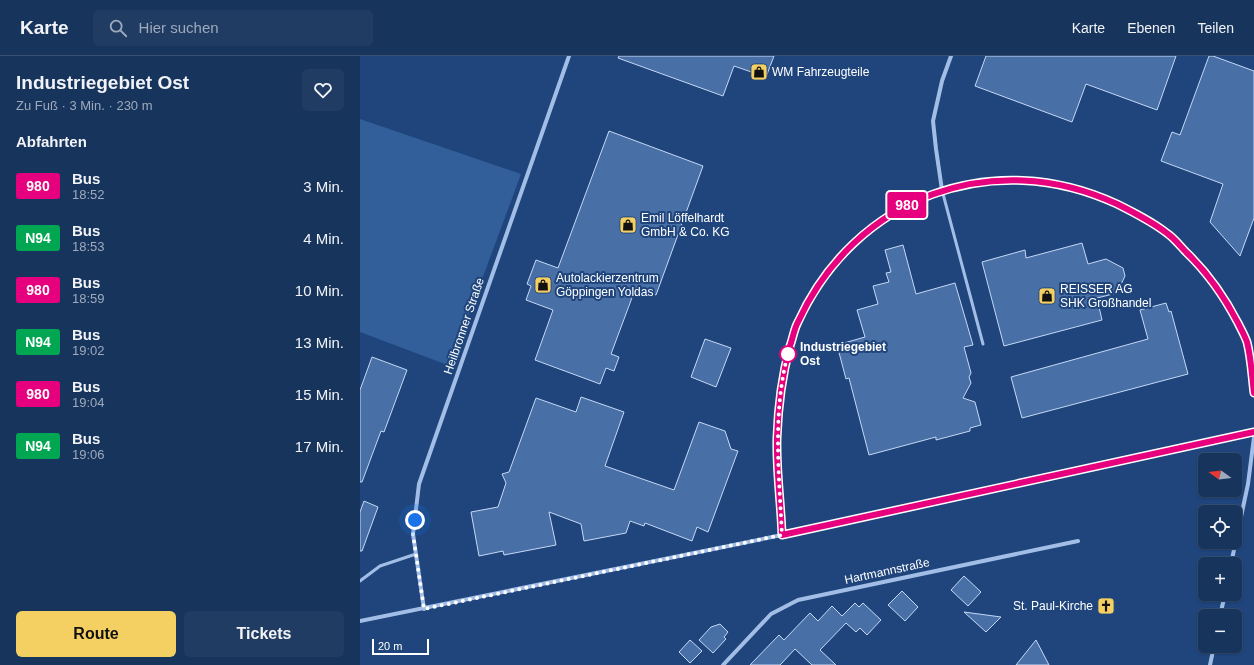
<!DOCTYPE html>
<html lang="de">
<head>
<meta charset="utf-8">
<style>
  :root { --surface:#17345d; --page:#203c63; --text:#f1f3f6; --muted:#9eaabc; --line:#364f72; --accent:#f4cf62 }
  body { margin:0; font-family:Arial,sans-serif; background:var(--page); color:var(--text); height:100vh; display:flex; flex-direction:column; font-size:15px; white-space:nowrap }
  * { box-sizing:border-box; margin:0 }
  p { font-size:13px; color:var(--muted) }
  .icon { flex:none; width:22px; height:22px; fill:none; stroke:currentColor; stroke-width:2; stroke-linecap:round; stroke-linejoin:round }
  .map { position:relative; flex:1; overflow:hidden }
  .sheet { display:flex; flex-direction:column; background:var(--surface); width:360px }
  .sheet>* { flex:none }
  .badge { padding:0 8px; border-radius:3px; font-size:14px; line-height:26px }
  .needle { width:26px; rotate:285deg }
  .buttons { position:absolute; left:838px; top:397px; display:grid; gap:8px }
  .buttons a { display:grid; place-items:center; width:44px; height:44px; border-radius:6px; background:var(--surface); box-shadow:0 1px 3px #0004,0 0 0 1px var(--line); font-size:20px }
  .scale { position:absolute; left:12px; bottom:10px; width:57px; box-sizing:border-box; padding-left:4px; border:2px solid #fff; border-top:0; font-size:11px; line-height:14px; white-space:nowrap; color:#fff; -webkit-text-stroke:3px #1f457c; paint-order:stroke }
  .you { position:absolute; width:20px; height:20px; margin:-10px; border:3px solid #fff; border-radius:50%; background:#1a73e8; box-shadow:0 0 0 6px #1a73e833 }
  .map>.badge { position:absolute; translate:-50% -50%; box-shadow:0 0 0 2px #fff }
  h2 { padding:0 16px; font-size:15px; line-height:36px }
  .round { display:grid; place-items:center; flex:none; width:42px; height:42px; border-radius:6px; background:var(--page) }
  .head { display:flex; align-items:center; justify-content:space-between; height:68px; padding:0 16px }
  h1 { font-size:19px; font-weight:700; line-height:30px }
  .button { display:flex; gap:8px; margin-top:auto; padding:8px 16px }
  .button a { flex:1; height:46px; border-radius:6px; background:var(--accent); color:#111; font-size:16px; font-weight:700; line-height:46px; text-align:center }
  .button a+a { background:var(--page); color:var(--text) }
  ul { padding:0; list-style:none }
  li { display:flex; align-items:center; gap:12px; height:52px; padding:0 16px }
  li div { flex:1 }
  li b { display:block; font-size:15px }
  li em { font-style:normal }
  li .badge { min-width:44px; font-weight:700; text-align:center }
  header { display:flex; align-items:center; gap:24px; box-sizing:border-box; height:56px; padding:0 20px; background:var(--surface); border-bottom:1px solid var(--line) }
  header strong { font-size:19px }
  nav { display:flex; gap:22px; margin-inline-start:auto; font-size:14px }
  .search { width:280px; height:36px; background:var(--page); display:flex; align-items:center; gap:10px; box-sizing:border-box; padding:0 14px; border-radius:6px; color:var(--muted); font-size:15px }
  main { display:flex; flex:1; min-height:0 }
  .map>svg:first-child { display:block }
  .green { fill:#325e9a }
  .building { fill:#486fa6; stroke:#c5d9f5 }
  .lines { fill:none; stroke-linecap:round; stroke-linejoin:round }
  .lane { stroke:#a2bee7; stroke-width:3 }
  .street { stroke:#a2bee7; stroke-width:4 }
  .line-casing { stroke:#fff; stroke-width:9 }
  .line { stroke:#e6007e; stroke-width:6 }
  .walk { stroke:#fff; stroke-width:4; stroke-dasharray:0 7.2 }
  .stop-dot { fill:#fff; stroke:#e6007e; stroke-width:2 }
  .labels { text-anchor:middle; stroke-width:4; stroke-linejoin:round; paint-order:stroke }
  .poi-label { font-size:12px; fill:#fff; stroke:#1f457c; text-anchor:start }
  .street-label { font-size:12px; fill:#fff; stroke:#1f457c }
  .stop-label { font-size:12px; font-weight:bold; fill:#fff; stroke:#1f457c; text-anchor:start }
</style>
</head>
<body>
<header>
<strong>Karte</strong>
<div class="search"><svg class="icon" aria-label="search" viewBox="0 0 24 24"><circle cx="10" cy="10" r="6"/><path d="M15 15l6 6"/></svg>Hier suchen</div>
<nav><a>Karte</a><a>Ebenen</a><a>Teilen</a></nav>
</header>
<main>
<section class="sheet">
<div class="head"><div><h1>Industriegebiet Ost</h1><p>Zu Fuß · 3 Min. · 230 m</p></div><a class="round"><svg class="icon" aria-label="heart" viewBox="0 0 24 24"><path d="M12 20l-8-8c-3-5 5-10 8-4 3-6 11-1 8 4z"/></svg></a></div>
<h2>Abfahrten</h2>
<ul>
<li><span class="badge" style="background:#e6007e;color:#fff">980</span><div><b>Bus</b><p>18:52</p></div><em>3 Min.</em></li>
<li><span class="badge" style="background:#00a651;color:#fff">N94</span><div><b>Bus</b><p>18:53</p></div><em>4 Min.</em></li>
<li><span class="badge" style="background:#e6007e;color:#fff">980</span><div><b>Bus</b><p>18:59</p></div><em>10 Min.</em></li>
<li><span class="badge" style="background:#00a651;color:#fff">N94</span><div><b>Bus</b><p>19:02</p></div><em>13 Min.</em></li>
<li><span class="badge" style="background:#e6007e;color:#fff">980</span><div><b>Bus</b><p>19:04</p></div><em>15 Min.</em></li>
<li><span class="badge" style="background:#00a651;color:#fff">N94</span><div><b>Bus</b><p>19:06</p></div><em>17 Min.</em></li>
</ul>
<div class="button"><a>Route</a><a>Tickets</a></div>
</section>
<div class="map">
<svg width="894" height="609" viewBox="0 0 894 609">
  <rect width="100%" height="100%" fill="#1f457c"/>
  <polygon class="green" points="0,63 161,118 90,310 0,276"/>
  <g class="building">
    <polygon points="259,0 414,0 406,21 374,10 363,40 258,2"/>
    <polygon points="626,0 816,0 797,54 726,28 712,66 615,30"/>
    <polygon points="849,0 853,0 894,15 894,162 880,200 850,166 863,128 801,105 812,76 820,79"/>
    <polygon points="249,75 343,110 296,239 276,231 251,298 259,301 254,315 246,312 240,328 175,304 193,254 166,244 171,230 167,228 176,204 198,212"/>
    <polygon points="722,187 728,208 746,203 763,212 765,220 757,237 737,242 742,264 644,290 622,206 665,194 666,202"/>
    <polygon points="543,189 556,238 595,227 613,289 604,291 611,317 609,321 611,327 603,342 615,346 621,369 610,372 610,375 576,384 576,381 509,399 489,322 486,323 477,289 505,281 497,254 518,248 513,230 529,226 526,217 531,216 525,194"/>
    <polygon points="806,247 809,256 811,255 828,318 662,362 651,321 788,283 780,254"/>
    <polygon points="345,283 371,292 356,331 331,321"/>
    <polygon points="12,301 47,314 24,376 21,375 2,426 0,426 0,334"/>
    <polygon points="221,341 264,356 245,410 314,434 339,366 365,375 371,393 378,395 348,476 337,471 332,485 285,467 284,470 270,465 266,477 224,485 221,468 189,456 196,489 144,499 143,495 119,500 111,456 138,451 146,427 142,418 149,416 176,342 216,356"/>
    <polygon points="4,445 18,451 2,495 0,495 0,456"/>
    <polygon points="604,520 621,536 608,550 591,534"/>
    <polygon points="542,535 558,551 545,565 528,549"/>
    <polygon points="495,547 499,551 503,547 521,564 507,579 500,572 496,576 486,567 460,594 476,609 452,609 435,593 420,609 390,609 419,579 424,584 450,557 458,565 472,550 482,560"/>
    <polygon points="604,556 641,561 626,576"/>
    <polygon points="360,568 368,576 364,581 366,583 353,597 339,584 351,571"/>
    <polygon points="330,584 342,595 330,607 319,596"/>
    <polygon points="676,584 689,609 656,609"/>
  </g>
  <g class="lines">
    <g class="lane">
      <polyline points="582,134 623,288"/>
      <polyline points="0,525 20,510 56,498"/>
    </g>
    <g class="street">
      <polyline points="582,134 576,93 573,65 582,25 591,0"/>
      <path d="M 422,479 C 419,415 412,353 430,290 C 433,282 434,273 438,266 C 462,212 506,167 560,142 C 637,106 743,126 808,178 C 815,183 820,190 826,196 C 848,217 864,240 878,267 C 881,273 885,280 887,286 C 891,301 892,321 894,337"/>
      <polyline points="871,508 888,428 894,381"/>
      <polyline points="64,553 53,478 59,428 209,0"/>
      <polyline points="860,560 865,538"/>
      <polyline points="0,565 422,479 894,376"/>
      <polyline points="363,609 411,558 438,544 718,485"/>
      <polyline points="850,609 854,590"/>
    </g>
  </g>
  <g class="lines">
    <g class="line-casing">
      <path id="line" d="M 894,337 C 892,321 891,301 887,286 C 885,280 881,273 878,267 C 864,240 848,217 826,196 C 820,190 815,183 808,178 C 793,166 775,157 757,148 C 633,90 495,141 438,266 C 434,273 433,282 430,290 C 422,320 418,351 417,382 C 416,414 421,447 422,479 L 894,376"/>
    </g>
    <use href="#line" class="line"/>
    <path class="walk" d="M 55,464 L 53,478 L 64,553 L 422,479 C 419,417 412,354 429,294 L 428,298"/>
  </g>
  <defs>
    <g id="shop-square" transform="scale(0.9)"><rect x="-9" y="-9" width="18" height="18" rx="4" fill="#f4cf62" stroke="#1f457c"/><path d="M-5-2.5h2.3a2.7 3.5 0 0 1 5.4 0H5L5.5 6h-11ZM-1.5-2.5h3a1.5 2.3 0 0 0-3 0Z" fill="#111"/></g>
    <g id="church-square" transform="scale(0.9)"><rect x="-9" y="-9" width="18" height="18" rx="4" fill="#f4cf62" stroke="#1f457c"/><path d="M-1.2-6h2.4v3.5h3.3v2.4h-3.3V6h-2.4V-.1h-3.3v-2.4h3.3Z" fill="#111"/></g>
  </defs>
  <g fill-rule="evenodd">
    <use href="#shop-square" x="399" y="16"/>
    <use href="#shop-square" x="268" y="169"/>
    <use href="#shop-square" x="183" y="229"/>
    <use href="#shop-square" x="687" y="240"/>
    <use href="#church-square" x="746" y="550"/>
  </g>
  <circle class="stop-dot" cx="428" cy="298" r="8"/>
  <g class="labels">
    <g class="poi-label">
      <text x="412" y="20">WM Fahrzeugteile</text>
      <text x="281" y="166">Emil Löffelhardt<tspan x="281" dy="14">GmbH &amp; Co. KG</tspan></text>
      <text x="196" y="226">Autolackierzentrum<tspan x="196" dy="14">Göppingen Yoldas</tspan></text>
      <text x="700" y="237">REISSER AG<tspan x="700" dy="14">SHK Großhandel</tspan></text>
      <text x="733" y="554" text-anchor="end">St. Paul-Kirche</text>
    </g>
    <g class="street-label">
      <text transform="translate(104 270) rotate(-71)" y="4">Heilbronner Straße</text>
      <text transform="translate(527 515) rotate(-12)" y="4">Hartmannstraße</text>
    </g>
    <g class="stop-label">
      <text x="440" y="295">Industriegebiet<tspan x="440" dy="14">Ost</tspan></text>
    </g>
  </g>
</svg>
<div class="buttons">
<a><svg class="needle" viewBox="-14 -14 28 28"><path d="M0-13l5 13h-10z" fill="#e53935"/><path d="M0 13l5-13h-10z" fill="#9eaabc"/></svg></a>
<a><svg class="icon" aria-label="locate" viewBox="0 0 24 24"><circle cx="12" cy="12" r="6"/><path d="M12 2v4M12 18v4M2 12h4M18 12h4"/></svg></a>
<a>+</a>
<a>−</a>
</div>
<div class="scale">20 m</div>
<div class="you" style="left:55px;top:464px"></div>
<b class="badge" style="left:547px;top:149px;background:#e6007e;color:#fff">980</b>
</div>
</main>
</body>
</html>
